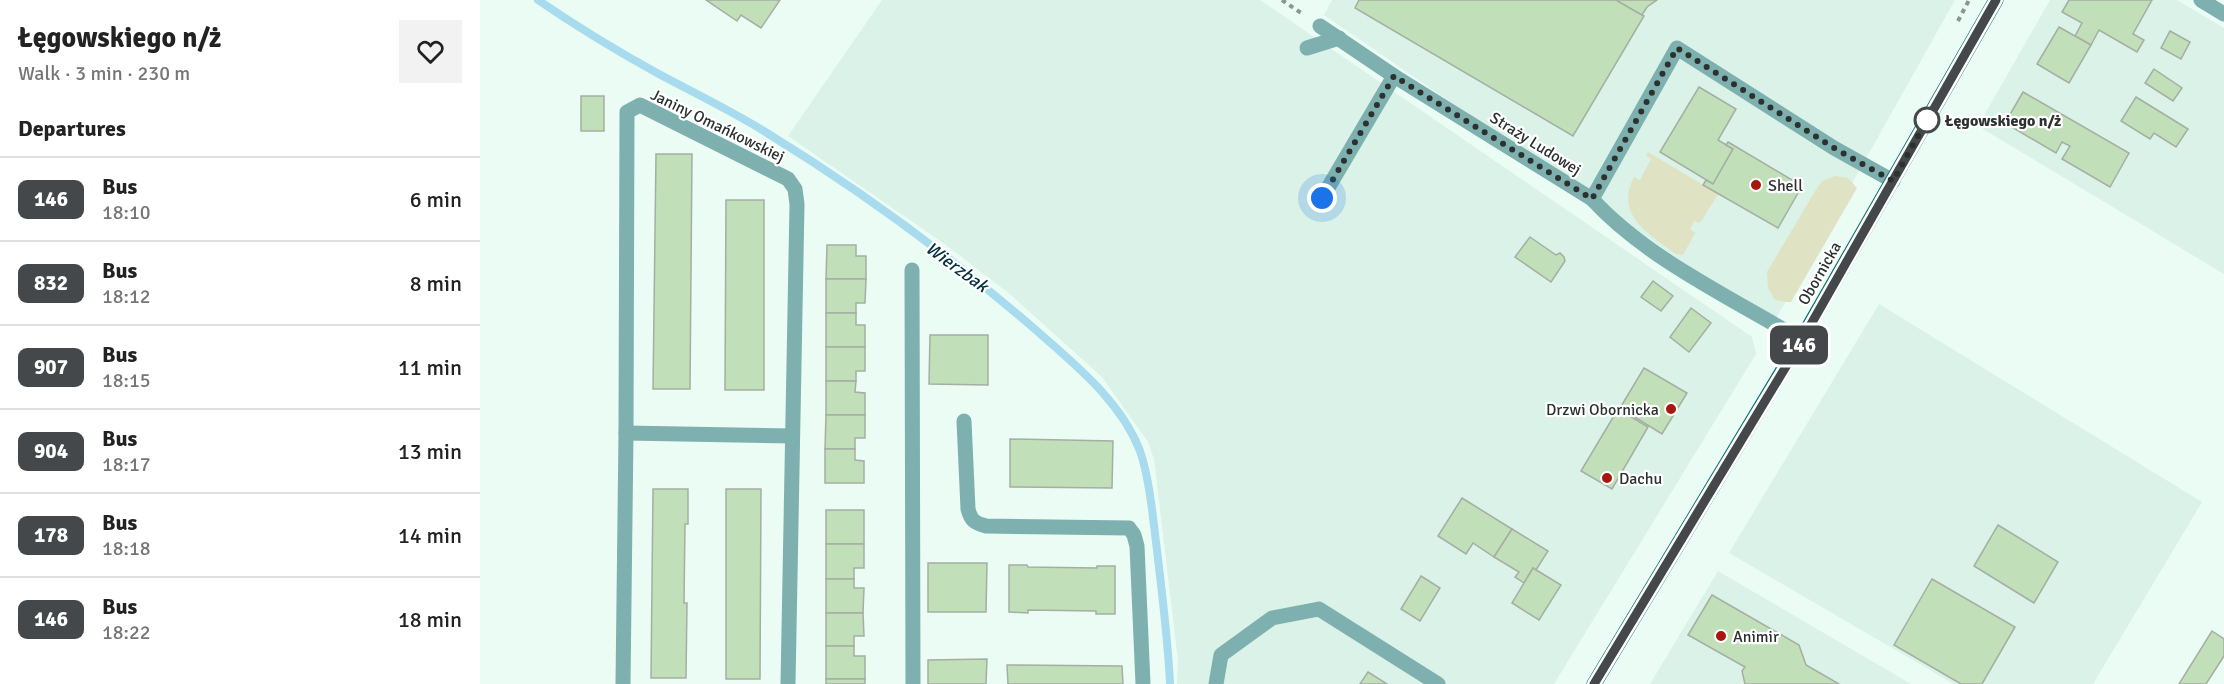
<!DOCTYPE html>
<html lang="en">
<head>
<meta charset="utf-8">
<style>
  :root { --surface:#fff; --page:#f2f2f2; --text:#222; --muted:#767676; --line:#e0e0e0 }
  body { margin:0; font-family:Signika,sans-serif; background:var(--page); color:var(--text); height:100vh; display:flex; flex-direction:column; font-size:22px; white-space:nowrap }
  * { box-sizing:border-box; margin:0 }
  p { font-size:20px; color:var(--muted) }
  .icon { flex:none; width:33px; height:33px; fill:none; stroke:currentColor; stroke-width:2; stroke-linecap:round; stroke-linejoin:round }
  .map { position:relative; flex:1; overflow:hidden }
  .drawer { display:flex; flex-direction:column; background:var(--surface); width:480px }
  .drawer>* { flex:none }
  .badge { padding:0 12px; border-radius:9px; font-size:21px; line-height:39px }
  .you { position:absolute; width:30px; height:30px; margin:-15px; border:4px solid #fff; border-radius:50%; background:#1a73e8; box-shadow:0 0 0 9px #1a73e833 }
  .map>.badge { position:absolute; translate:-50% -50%; box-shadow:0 0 0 3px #fff }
  h2 { padding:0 18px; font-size:22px; line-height:54px }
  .round { display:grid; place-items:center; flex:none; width:63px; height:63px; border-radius:0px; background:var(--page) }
  .summary { display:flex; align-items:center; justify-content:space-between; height:102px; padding:0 18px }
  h1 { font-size:28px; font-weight:700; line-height:45px }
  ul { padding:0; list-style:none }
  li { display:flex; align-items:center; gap:18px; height:84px; padding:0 18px; border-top:2px solid var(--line) }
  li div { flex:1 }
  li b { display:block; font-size:22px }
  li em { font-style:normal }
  li .badge { min-width:66px; font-weight:700; text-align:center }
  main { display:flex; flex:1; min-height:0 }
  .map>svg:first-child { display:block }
  .built { fill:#daf2e7 }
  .green { fill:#dfe2c3 }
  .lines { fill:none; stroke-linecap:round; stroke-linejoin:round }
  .stream { stroke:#a7dbed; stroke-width:8 }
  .building { fill:#c1dfb9; stroke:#a5aea2; stroke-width:1.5 }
  .path { stroke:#8a9690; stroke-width:4; stroke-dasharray:4.5 4.5; stroke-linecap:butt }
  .minor { stroke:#7db0ae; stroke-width:15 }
  .major { stroke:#0e706f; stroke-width:15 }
  .line-casing { stroke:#fff; stroke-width:14 }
  .line { stroke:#45484a; stroke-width:9 }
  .walk { stroke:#2b312e; stroke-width:6; stroke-dasharray:0 10.8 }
  .stop-dot { fill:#fff; stroke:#45484a; stroke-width:3 }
  .poi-dot { fill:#a8160d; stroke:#fff; stroke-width:2 }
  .labels { text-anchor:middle; stroke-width:4.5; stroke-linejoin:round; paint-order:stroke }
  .stop-label { font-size:16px; font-weight:bold; fill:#2b312e; stroke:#fff; text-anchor:start }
  .street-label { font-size:16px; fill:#2b312e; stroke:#fff }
  .poi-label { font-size:16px; fill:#2b312e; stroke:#fff; text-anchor:start }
  .water-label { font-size:18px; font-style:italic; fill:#00303d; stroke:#fff }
</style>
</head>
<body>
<main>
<section class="drawer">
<div class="summary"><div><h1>Łęgowskiego n/ż</h1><p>Walk · 3 min · 230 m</p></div><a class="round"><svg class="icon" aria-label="heart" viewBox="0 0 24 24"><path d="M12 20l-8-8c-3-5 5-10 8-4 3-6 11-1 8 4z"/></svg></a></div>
<h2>Departures</h2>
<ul>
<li><span class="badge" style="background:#45484a;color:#fff">146</span><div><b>Bus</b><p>18:10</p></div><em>6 min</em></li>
<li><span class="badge" style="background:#45484a;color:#fff">832</span><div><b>Bus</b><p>18:12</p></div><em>8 min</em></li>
<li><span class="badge" style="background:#45484a;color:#fff">907</span><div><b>Bus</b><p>18:15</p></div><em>11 min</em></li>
<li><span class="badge" style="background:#45484a;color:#fff">904</span><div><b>Bus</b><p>18:17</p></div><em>13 min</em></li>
<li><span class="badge" style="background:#45484a;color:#fff">178</span><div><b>Bus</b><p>18:18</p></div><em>14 min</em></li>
<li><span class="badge" style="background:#45484a;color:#fff">146</span><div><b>Bus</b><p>18:22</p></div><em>18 min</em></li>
</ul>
</section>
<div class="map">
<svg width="1744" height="684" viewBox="0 0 1744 684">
  <rect width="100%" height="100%" fill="#ebfcf4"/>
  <g class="built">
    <polygon points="402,0 780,0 1272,337 1276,354 1074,684 697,684 698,661 674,459 668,442 622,377 531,295 466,245 308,136"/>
    <polygon points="852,0 1475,0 1293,324 844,15"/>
    <polygon points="1570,0 1697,0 1744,28 1744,274 1498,126"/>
    <polygon points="1399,304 1722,502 1613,684 1474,684 1249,553"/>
    <polygon points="1238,571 1431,684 1170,684"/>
  </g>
  <g class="green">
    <path d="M 1168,152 L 1238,194 L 1220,223 L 1214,221 L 1210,229 L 1215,233 L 1203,255 L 1196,254 C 1170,235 1134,215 1154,177 L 1160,180 L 1171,159 L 1166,156 Z"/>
    <polygon points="1355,176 1368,178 1377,188 1311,302 1306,302 1295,300 1288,288 1287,272 1337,188 1342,181"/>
  </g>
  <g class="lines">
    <path class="stream" d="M 58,0 C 96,26 137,51 177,73 C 214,93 252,111 287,133 C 380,190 474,259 557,331 C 595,365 641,401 660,451 C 670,480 673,520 677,550 C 682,594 688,639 690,684"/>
  </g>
  <g class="building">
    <polygon points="226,0 300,0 281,28 261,15 257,21"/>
    <polygon points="879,0 1136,0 1164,16 1093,136 875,8"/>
    <polygon points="1136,0 1177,0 1167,7 1162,15"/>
    <polygon points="1589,0 1672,0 1653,34 1664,40 1657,52 1619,30 1611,45 1595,36 1602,23 1582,12"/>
    <polygon points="1579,27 1611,45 1589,83 1557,64"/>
    <polygon points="1690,31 1710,42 1701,59 1681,48"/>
    <polygon points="1674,69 1702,88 1693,101 1665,83"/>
    <polygon points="1219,87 1256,109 1238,140 1253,149 1233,184 1180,152"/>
    <polygon points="1543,92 1649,153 1630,187 1582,159 1590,146 1582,142 1576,153 1525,123"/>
    <rect x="101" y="96" width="23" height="35"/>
    <polygon points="1656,97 1708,129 1696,147 1674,133 1670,139 1641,121"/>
    <polygon points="1248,142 1322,186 1298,228 1223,185 1226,180 1233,184 1253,149 1246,145"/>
    <polygon points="176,154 212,154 210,389 173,389"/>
    <polygon points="246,200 284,200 284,390 245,390"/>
    <polygon points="1050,237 1076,255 1080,253 1084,257 1085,261 1071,282 1035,257"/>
    <polygon points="347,245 376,245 376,256 386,256 386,279 346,279"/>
    <polygon points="346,279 386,279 385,303 376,303 376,313 346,313"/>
    <polygon points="1173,281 1193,296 1181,311 1161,297"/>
    <polygon points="1211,308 1231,323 1209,352 1190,337"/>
    <polygon points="346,313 376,313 376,325 385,325 385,347 346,347"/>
    <polygon points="450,335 508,335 508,385 449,384"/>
    <polygon points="346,347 385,347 385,371 376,371 376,381 346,381"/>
    <polygon points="1164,368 1207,393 1182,434 1140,408"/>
    <polygon points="346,381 376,381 375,392 385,393 385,415 346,415"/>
    <polygon points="1138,409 1168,427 1132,489 1101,471"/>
    <polygon points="346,415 385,415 385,438 375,438 375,449 345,449"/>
    <polygon points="530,439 633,441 632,488 530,487"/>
    <polygon points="345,449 375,449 375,460 384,461 384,483 345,483"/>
    <polygon points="173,489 208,489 208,524 205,524 204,603 207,603 206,678 171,678"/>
    <polygon points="246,489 281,489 280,679 246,679"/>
    <polygon points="982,498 1032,529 1014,557 993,543 986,554 958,536"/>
    <rect x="346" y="510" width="38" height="34"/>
    <polygon points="1518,525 1578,562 1554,603 1494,566"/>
    <polygon points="1032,529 1068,551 1056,570 1053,568 1044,583 1035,577 1039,572 1014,557"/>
    <polygon points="346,544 384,544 384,568 374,568 374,579 346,579"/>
    <polygon points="448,563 507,563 506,612 448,612"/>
    <polygon points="529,565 547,565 548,567 617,568 617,566 635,566 635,614 616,614 616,611 548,610 548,613 529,612"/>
    <polygon points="1053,568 1081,585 1059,620 1032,603"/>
    <polygon points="941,576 960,588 940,621 921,609"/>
    <polygon points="346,579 374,579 374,588 384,588 383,613 346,613"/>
    <polygon points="1452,579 1535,627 1502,684 1481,684 1414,645"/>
    <polygon points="1232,595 1319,645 1326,665 1359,684 1265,684 1262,671 1265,667 1208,635"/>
    <polygon points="346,613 383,613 384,636 374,636 374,646 346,646"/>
    <polygon points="1732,631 1744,639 1744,656 1726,684 1699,684"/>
    <polygon points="346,646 374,646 374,656 385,656 385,679 346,679"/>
    <polygon points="507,659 506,684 448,684 448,660"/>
    <polygon points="527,665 642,666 643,684 528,684"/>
    <polygon points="888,672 907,684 880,684"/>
    <rect x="346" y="679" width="39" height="5"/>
  </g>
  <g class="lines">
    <g class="path">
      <polyline points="802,0 824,15"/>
      <polyline points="1478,21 1489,0"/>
    </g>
    <g class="minor">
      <polyline points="1721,0 1744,14"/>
      <path d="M 840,26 L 914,76 L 1112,199 C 1167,259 1252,298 1321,340"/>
      <polyline points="827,48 859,38"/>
      <polyline points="842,198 914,76"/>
      <polyline points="1112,199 1197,48 1354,148 1413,181"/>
      <polyline points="432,270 433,684"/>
      <path d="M 484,421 L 488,509 C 491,521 495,523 506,526 L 649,528 L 654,535 L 657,546 L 663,684"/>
      <polyline points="146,433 312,436"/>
      <polyline points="143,684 146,433 147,112 160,105 308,179 315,189 317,204 308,684"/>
      <polyline points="736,684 741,655 792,618 839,609 958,684"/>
    </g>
    <polyline class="major" points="1114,684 1321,340 1516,0"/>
  </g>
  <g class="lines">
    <g class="line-casing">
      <polyline id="line" points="1114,684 1322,340 1516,0"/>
    </g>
    <use href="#line" class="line"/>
    <polyline class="walk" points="842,198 914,76 1112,199 1197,48 1354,148 1413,181 1447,120"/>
  </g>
  <circle class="stop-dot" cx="1447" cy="120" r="12"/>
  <g class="poi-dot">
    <circle cx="1276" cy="185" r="6"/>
    <circle cx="1191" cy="409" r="6"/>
    <circle cx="1127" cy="478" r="6"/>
    <circle cx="1241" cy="636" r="6"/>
  </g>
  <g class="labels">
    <g class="stop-label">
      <text x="1465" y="126">Łęgowskiego n/ż</text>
    </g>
    <g class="street-label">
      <text transform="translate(238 125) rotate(26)" y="6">Janiny Omańkowskiej</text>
      <text transform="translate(1056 143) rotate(32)" y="6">Straży Ludowej</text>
      <text transform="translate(1339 273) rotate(-60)" y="6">Obornicka</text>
    </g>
    <g class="poi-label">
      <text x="1288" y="191">Shell</text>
      <text x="1179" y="415" text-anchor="end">Drzwi Obornicka</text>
      <text x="1139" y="484">Dachu</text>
      <text x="1253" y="642">Animir</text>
    </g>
    <g class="water-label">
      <text transform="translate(477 267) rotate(36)" y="6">Wierzbak</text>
    </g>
  </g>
</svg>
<div class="you" style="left:842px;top:198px"></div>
<b class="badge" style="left:1319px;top:345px;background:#45484a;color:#fff">146</b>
</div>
</main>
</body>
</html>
